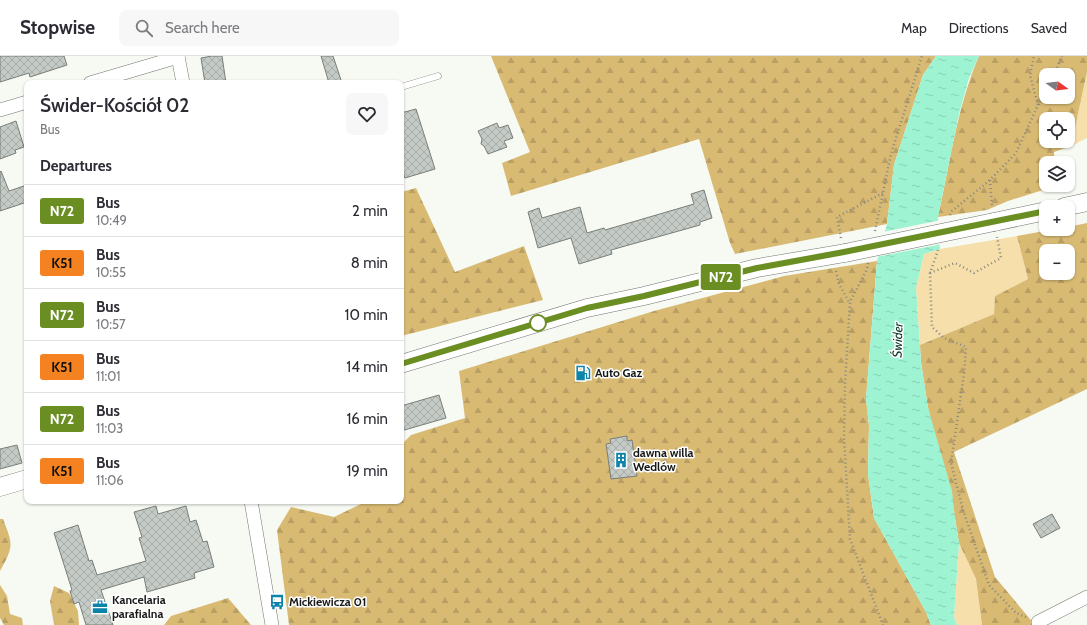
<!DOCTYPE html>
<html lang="en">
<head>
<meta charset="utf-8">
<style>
  :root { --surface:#fff; --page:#f7f7f7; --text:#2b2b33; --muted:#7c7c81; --line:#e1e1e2 }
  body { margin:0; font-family:Cabin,sans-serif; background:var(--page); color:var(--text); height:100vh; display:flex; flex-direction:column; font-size:15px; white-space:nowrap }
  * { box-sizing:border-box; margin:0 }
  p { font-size:13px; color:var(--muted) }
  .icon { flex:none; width:22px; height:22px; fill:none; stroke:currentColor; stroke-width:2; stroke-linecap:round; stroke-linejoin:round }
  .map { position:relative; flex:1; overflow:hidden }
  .details { position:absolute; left:24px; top:24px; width:380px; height:424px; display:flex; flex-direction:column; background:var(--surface); border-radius:8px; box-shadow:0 1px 3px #0004 }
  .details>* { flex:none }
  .badge { padding:0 8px; border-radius:3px; font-size:14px; line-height:26px }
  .needle { width:26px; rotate:104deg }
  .fabs { position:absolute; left:1039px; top:12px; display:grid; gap:8px }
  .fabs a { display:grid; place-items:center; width:36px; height:36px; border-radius:8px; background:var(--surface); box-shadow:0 1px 3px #0004; font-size:20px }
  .map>.badge { position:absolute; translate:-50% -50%; box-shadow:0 0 0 2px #fff }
  h2 { padding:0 16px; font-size:15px; line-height:36px }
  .round { display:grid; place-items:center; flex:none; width:42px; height:42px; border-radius:8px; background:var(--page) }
  .overview { display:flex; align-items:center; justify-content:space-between; height:68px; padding:0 16px }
  h1 { font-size:19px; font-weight:600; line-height:30px }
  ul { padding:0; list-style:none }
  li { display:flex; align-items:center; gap:12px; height:52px; padding:0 16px; border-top:1px solid var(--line) }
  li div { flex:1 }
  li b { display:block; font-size:15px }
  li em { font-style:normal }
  li .badge { min-width:44px; font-weight:700; text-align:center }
  header { display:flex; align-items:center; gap:24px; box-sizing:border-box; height:56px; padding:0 20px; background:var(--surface); border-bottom:1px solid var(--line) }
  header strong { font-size:19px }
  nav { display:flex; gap:22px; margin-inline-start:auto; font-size:14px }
  .search { width:280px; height:36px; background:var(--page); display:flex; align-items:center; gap:10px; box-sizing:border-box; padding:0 14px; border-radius:8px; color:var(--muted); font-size:15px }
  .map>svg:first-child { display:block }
  .green { fill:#f6dfaa }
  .forest { fill:url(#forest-firs); fill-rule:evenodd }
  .water { fill:url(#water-ripples) }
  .pier { fill:#f7faf3 }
  .building { fill:url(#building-cross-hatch); stroke:#797e79 }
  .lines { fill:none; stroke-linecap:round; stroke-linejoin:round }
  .service-casing { stroke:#737670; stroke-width:7 }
  .minor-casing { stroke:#737670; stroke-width:14 }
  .secondary-casing { stroke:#737670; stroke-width:19 }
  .path { stroke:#858783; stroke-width:2.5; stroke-dasharray:1 3; stroke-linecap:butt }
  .service { stroke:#fff; stroke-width:6 }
  .minor { stroke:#fff; stroke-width:13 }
  .secondary { stroke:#fff; stroke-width:18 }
  .secondary-bridge-casing { stroke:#737670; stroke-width:19; stroke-linecap:butt }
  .secondary-bridge { stroke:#fff; stroke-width:18 }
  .line-casing { stroke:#fff; stroke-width:9 }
  .line { stroke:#6b8e23; stroke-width:6 }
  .stop-dot { fill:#fff; stroke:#6b8e23; stroke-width:2 }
  .labels { text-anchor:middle; stroke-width:3; stroke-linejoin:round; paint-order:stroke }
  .poi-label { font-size:12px; font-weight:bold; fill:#181917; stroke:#fff; text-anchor:start }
  .water-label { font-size:13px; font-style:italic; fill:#093124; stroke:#fff }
</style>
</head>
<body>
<header>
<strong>Stopwise</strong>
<div class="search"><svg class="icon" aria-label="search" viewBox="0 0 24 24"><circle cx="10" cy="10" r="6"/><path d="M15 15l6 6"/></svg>Search here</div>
<nav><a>Map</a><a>Directions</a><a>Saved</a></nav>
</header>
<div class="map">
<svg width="1087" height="569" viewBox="0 0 1087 569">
  <defs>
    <pattern id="forest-firs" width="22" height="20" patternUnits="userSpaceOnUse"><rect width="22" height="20" fill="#d8ba73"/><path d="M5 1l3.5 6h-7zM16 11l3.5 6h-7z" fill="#b99f63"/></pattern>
    <pattern id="water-ripples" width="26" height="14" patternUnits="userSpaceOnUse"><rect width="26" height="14" fill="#9ef4d2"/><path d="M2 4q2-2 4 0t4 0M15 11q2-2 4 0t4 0" fill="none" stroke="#87d1b4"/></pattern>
    <pattern id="building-cross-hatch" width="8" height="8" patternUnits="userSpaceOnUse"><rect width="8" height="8" fill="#c4cac5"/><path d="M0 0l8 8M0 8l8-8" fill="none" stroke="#a8ada8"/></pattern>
  </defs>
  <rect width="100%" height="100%" fill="#f7faf3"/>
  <g class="green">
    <polygon points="1087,16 1087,82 1071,90"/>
    <polygon points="1017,180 1028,223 995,240 994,258 920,289 916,232 924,198 940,193"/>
    <polygon points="959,487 976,523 982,569 957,569 954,561"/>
  </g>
  <g class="forest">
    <polygon points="491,0 936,0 923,19 894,109 887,168 735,198 730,187 699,83 511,140 502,107 530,96"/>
    <path d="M 979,0 L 1087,0 L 1087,16 L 1071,90 L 1054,96 L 1055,107 L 1046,107 L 1046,129 L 1059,129 L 1008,145 L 987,154 L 938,161 C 950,107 957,51 979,0 ZM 1046,19 L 1068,19 L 1068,41 L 1046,41 ZM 1046,63 L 1068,63 L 1068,85 L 1046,85 Z"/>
    <polygon points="416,132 455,216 524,190 543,244 401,280 401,136"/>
    <path d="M 1087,167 L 1087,333 L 954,396 L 995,521 L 1035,569 L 982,569 L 976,523 L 959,487 L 955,462 L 928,352 L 921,306 L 920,289 L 994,258 L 995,240 L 1028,223 L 1017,180 L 1055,173 L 1068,173 L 1068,171 ZM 1046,195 L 1068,195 L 1068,217 L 1046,217 Z"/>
    <polygon points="877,205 866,343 869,369 868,418 874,462 926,556 931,569 289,569 277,474 291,451 334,461 367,445 401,445 401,389 411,379 465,362 459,315 654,255 784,220"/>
    <path d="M 0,463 L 3,463 C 13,489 14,490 0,515 Z"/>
    <polygon points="0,529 7,540 10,558 22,562 23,569 4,569 0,562"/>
    <polygon points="54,530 69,537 78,555 79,569 54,569 50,545"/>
    <polygon points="228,542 251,569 164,569 171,560"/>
  </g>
  <polygon class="water" points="936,0 979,0 969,22 959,58 938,161 940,193 924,198 916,232 921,306 928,352 952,435 955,462 959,487 954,561 957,569 931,569 926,556 874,462 868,418 869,369 866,343 877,205 887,168 894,109 923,19"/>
  <polygon class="pier" points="941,164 942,188 876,201 883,176"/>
  <g class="building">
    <polygon points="0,0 64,0 67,9 30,21 29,17 0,26"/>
    <polygon points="212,0 222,0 226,27 205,27 201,2"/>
    <polygon points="321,0 333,0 342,27 329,27"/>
    <polygon points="416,53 435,113 405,122 401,111 401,57"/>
    <polygon points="16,65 24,91 15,94 16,97 0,103 0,71"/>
    <polygon points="497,67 499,72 508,69 513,82 504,85 507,91 488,98 484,90 481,88 482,83 478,75"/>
    <polygon points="1,115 9,135 27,129 27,146 0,155 0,116"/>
    <polygon points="704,134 712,162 700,166 700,169 611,194 612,198 579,208 571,182 538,192 528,156 539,152 542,162 580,151 587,177 604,172 605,174 694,148 691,138"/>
    <polygon points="439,339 446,362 401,375 401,350"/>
    <polygon points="627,380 627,385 632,384 637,420 611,423 606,388 611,387 610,383"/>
    <polygon points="17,389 22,407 0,413 0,393"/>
    <polygon points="156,450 158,458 186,450 190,466 196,464 203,486 207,485 214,511 194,517 195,522 147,536 144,521 101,534 113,569 86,569 79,546 74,548 70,535 72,534 54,477 78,469 89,505 92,504 97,519 146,505 139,482 142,481 134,456"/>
    <polygon points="1052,458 1060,472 1041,482 1033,468"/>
  </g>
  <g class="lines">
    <g class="service-casing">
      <polyline id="service" points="401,31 438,20"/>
    </g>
    <g class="minor-casing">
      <g id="minor">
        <polyline points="178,0 183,27"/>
        <polyline points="90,27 178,1"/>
        <polyline points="0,54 27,46"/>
        <polyline points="251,445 272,569"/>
        <polyline points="1038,566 1087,541"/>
      </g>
    </g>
    <g class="secondary-casing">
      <g id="secondary">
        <polyline points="1064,151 1087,146"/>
        <polyline points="994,166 1046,155"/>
        <polyline points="401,308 587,252 644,240 757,212 845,197"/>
        <polyline points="0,431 27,423"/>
      </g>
    </g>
    <g class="path">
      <polyline points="1054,19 1062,0"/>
      <polyline points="1039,49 1046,35"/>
      <polyline points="990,124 992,151"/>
      <polyline points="950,159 952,155 990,124 1016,97 1038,49 1030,19 1034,0"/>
      <polyline points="875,175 891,98 922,0"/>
      <polyline points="841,182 837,161 883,137"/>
      <polyline points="938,194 930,217 932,271 944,282 966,291 964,318 951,407 963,454 989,529 1016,557 1026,561"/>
      <polyline points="868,207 867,213 850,246 845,328 844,381 850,483 883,569"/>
      <polyline points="836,215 839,228 849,246"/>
      <polyline points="930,217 955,207 974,217 1001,202 997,181"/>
    </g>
    <use href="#service" class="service"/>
    <use href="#minor" class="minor"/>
    <use href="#secondary" class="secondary"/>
    <g class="secondary-bridge-casing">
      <polyline id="secondary-bridge" points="845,197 994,166"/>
    </g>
    <use href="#secondary-bridge" class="secondary-bridge"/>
  </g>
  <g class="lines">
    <g class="line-casing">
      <polyline id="line" points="401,308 587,252 644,240 757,212 844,196 1046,155"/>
    </g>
    <use href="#line" class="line"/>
  </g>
  <defs>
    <g id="fuel-bare" transform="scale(1.2)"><path d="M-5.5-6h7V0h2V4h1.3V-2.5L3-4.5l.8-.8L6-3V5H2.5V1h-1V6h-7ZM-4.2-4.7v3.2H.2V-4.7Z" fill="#0c83a9" stroke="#fff" stroke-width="2.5" paint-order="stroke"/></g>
    <g id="building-bare" transform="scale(1.2)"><path d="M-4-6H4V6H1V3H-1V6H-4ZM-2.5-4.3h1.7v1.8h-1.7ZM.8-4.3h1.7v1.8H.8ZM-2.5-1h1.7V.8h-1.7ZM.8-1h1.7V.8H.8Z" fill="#0c83a9" stroke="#fff" stroke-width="2.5" paint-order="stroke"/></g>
    <g id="bus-bare" transform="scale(1.2)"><path d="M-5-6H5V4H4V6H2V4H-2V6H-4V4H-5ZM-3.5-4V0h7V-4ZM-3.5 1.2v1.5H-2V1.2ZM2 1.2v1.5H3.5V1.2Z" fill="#0c83a9" stroke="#fff" stroke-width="2.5" paint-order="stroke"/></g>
    <g id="office-bare" transform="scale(1.2)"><path d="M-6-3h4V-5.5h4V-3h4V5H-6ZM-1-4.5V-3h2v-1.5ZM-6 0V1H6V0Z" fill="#0c83a9" stroke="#fff" stroke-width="2.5" paint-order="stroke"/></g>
  </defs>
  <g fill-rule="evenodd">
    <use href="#fuel-bare" x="583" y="317"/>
    <use href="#building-bare" x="621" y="404"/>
    <use href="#bus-bare" x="277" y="546"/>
    <use href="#office-bare" x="100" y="551"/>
  </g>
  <circle class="stop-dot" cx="538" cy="267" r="8"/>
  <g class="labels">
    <g class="poi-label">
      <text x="595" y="321">Auto Gaz</text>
      <text x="633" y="401">dawna willa<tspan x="633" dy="14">Wedlów</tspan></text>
      <text x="112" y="548">Kancelaria<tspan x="112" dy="14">parafialna</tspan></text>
      <text x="289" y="550">Mickiewicza 01</text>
    </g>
    <g class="water-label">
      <text transform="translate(897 284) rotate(-88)" y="5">Świder</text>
    </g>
  </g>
</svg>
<div class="fabs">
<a><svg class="needle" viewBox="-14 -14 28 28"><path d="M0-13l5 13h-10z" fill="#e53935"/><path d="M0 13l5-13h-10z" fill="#7c7c81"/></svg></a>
<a><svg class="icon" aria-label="locate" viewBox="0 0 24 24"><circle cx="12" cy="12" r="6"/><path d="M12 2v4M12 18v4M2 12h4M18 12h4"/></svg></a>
<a><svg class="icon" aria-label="layers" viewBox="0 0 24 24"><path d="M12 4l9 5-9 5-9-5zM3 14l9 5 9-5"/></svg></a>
<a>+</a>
<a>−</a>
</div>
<b class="badge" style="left:721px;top:221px;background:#6b8e23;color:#fff">N72</b>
<section class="details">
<div class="overview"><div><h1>Świder-Kościół 02</h1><p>Bus</p></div><a class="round"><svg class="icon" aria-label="heart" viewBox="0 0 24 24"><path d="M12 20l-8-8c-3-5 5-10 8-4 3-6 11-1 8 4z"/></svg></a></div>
<h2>Departures</h2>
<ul>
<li><span class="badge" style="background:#6b8e23;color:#fff">N72</span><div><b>Bus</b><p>10:49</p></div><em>2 min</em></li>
<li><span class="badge" style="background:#f58220;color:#111">K51</span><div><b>Bus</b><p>10:55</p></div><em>8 min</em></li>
<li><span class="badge" style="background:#6b8e23;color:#fff">N72</span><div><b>Bus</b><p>10:57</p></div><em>10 min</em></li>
<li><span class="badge" style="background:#f58220;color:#111">K51</span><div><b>Bus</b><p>11:01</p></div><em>14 min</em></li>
<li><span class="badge" style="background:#6b8e23;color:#fff">N72</span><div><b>Bus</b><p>11:03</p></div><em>16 min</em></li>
<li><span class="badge" style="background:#f58220;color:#111">K51</span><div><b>Bus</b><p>11:06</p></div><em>19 min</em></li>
</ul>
</section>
</div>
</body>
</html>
